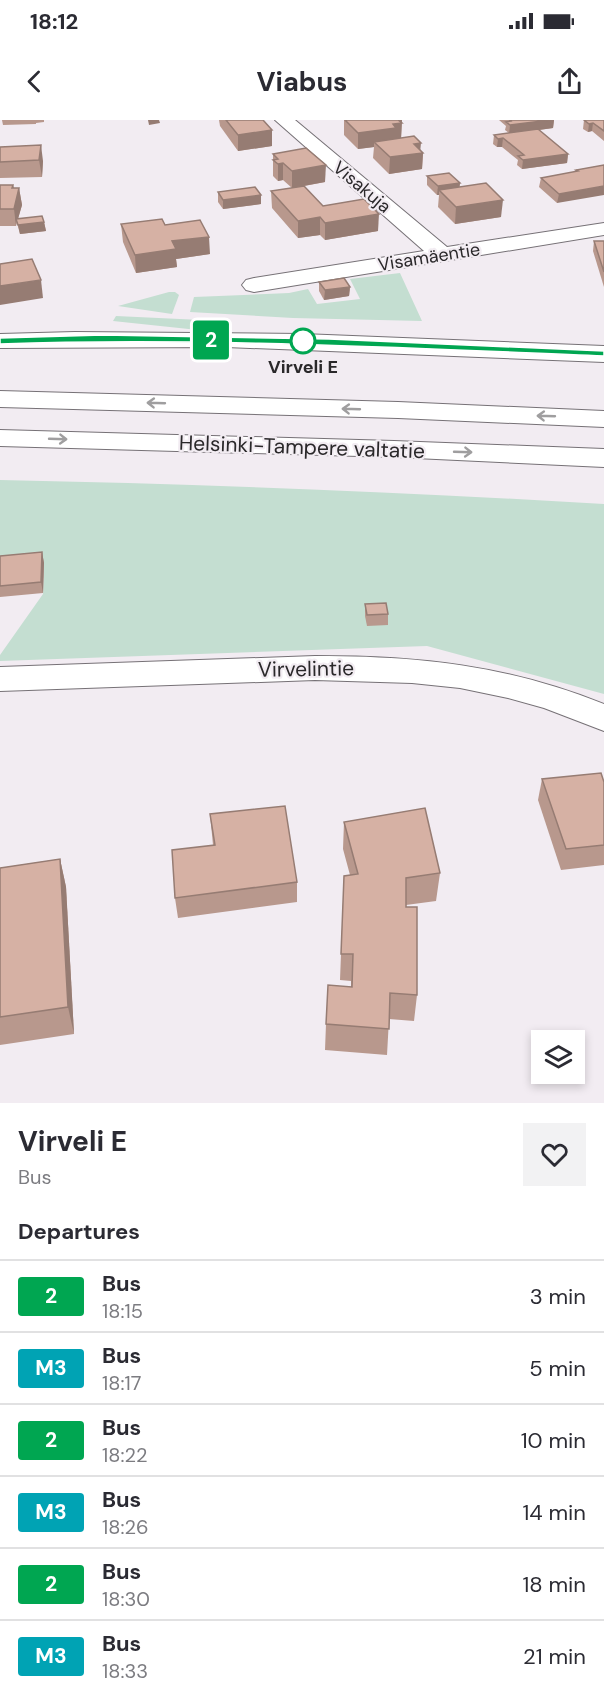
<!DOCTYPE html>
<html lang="en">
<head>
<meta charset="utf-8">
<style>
  :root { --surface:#fff; --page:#f2f2f3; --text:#2b2b33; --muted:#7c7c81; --line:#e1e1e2 }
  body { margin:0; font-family:"DM Sans",sans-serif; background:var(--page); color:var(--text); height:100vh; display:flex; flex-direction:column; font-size:22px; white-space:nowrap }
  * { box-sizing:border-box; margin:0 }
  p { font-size:20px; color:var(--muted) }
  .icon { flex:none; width:33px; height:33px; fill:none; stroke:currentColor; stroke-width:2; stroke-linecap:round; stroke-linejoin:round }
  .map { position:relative; height:983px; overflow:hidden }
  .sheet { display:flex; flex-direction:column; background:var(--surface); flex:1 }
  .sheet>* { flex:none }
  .badge { padding:0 12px; border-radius:4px; font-size:21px; line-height:39px }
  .tools { position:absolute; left:531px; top:910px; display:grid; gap:12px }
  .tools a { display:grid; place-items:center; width:54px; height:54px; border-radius:0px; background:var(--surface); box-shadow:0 3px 9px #0003; font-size:30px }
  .map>.badge { position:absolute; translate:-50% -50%; box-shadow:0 0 0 3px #fff }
  h2 { padding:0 18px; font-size:22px; line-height:54px }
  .round { display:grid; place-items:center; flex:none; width:63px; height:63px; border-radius:0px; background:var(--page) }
  .head { display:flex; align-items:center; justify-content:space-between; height:102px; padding:0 18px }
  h1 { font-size:28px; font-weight:700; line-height:45px }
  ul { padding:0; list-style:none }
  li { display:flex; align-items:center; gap:18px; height:72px; padding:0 18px; border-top:2px solid var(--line) }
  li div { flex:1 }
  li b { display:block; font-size:22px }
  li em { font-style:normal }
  li .badge { min-width:66px; font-weight:700; text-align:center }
  .status { display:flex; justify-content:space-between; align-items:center; height:42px; padding:0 30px; background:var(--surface); direction:ltr }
  .status svg { height:16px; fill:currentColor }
  header { display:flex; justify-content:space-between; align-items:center; height:78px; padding:0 18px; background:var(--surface); font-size:27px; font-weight:700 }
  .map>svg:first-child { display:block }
  .green { fill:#c4ded1 }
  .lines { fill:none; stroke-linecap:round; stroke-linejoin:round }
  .minor-casing { stroke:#767176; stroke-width:2 }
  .secondary-casing { stroke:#767176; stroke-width:2 }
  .motorway-casing { stroke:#767176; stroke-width:2 }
  .minor { fill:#fff; fill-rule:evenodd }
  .secondary { fill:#fff; fill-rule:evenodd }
  .motorway { fill:#fff; fill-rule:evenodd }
  .wall { fill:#b8988d }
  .shaded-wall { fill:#967c73 }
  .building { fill:#d6b1a4; stroke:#967c73; stroke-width:1.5 }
  .oneway { stroke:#9f9e9f }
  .line { fill:#00a651; stroke:#fff; stroke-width:1.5 }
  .stop-dot { fill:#fff; stroke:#00a651; stroke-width:3 }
  .labels { text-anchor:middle; stroke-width:4.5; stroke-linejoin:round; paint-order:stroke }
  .far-street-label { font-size:18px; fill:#2a282a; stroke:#f2ecf2 }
  .far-stop-label { font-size:18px; font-weight:bold; fill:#2a282a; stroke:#f2ecf2 }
  .street-label { font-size:21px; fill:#2a282a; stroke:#f2ecf2 }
</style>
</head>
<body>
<div class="status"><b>18:12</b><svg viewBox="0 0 49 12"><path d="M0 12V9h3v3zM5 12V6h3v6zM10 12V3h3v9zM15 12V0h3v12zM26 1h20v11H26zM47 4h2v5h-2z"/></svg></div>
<header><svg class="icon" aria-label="back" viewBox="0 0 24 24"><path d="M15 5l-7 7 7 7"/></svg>Viabus<svg class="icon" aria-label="share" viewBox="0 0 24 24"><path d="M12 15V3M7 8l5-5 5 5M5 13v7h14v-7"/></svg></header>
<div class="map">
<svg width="604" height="983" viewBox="0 0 604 983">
  <rect width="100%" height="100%" fill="#f2ecf2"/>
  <g class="green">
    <polygon points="400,153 422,201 293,198 190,192 194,177 289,173 308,169 317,184 360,179 350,159"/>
    <polygon points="169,172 175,172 179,175 172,194 118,186"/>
    <polygon points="116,196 201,200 198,210 113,201"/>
    <path d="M 0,360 C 202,364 403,372 604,384 L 604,574 L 427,526 L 0,541 L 0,535 L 43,474 L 44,444 L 0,447 Z"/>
  </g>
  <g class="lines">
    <g class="minor-casing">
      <g id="minor">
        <polygon points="275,0 295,0 447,127 604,103 604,115 254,172 246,170 242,165 246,160 254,158 424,131"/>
        <path d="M 315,536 C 420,536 506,545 604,584 L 604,611 L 544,588 L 508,578 L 460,568 L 412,563 L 315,560 L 0,571 L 0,547 Z"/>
      </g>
    </g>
    <g class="secondary-casing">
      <polygon id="secondary" points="75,212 302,214 604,226 604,242 226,227 0,228 0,214"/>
    </g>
    <g class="motorway-casing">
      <g id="motorway">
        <polygon points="0,271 398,282 604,291 604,307 398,298 0,287"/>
        <polygon points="0,310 394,321 604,329 604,347 394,337 0,326"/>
      </g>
    </g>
    <use href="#minor" class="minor"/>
    <use href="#secondary" class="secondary"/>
    <use href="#motorway" class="motorway"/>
  </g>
  <g class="wall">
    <polygon points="2,0 44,0 44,2 36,3 36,4 3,5"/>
    <polygon points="219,0 263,0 272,10 272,26 238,31 220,6"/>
    <polygon points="344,0 402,0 401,18 423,33 422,49 389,54 373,38 374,27 358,29 344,15"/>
    <polygon points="499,0 554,0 553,8 539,10 568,34 567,43 522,49 517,45 518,40 502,27 497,27 493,24 494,15 509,13 505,10 506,6"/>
    <polygon points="584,0 604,0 604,21 592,11 588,12 583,9"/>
    <polygon points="0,27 43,41 42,57 0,58"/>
    <polygon points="273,34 325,62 299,67 323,86 378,111 325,120 320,115 298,118 272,88 271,71 292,68 283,60 278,61 273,56"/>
    <polygon points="604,45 557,83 539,67 541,58 576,52 576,50"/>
    <polygon points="427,56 460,63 459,67 501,97 455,104 438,87 439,75 437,75 427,65"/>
    <polygon points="0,65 13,65 14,68 19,68 22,85 18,99 44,102 46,111 20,114 17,103 16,106 0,106"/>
    <polygon points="218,72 261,84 223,89 218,82"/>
    <polygon points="121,104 165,105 210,134 176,139 177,147 136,153 123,122"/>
    <polygon points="594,121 604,121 604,167 593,131"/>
    <polygon points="319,162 350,167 349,176 324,180 319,171"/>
    <polygon points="42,432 44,443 43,473 0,477 0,436"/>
    <polygon points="365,484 388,494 388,505 367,506 365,496"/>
    <polygon points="542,659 604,662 604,745 561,750 538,680"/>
    <polygon points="210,694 297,762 297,782 178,798 175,778 213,725"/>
    <polygon points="344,702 440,753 436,781 406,785 417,875 414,901 389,899 387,935 325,930 326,904 351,867 351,861 340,860 344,756 350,755 343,729"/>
    <polygon points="60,739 66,767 74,914 0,925 0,748"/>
  </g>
  <g class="shaded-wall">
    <polygon points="148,0 159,0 160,3 149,5"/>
    <polygon points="397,0 402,0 401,19 374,22 374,27 358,29 358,13 393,4"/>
    <polygon points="550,0 554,0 553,8 509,14 510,5"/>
    <polygon points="593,3 592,11 588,12 589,4"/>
    <polygon points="272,10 272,26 238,31 238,15"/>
    <polygon points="503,18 502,27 497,27 498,19"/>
    <polygon points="421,23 420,33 423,33 422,49 389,54 390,37 414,24"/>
    <polygon points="41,25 43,41 42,57 39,40"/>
    <polygon points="568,34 567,43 522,49 523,40"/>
    <polygon points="283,43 283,60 278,61 278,44"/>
    <polygon points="326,45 325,62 292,68 292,51"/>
    <polygon points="460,63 459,72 439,70 439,75 437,75 438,66"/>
    <polygon points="13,65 16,81 19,68 22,85 17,102 16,99 16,106 14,89 12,68"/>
    <polygon points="604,66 604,75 557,83 559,74"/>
    <polygon points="261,75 261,84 223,89 223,80"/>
    <polygon points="503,80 501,97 455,104 456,87"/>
    <polygon points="379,94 378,111 325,120 325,103"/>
    <polygon points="320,97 320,115 298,118 298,101"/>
    <polygon points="44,102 46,111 20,114 18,105"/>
    <polygon points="209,117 210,134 176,139 177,147 136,153 135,135 172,121"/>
    <polygon points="41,160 43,178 0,185 0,166"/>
    <polygon points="350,167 349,176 324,180 325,170"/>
    <polygon points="42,432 44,443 43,473 41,462"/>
    <polygon points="60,739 66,767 74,914 68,887"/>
  </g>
  <g class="building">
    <polygon points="226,0 263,0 272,10 238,15"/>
    <polygon points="345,0 398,0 402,3 393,4 396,8 358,13"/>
    <polygon points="510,0 550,0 510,5 506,2 511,1"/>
    <polygon points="584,0 604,0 604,11 593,3 589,4"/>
    <polygon points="538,9 568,34 523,40 518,36 524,35 503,18 498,19 494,15"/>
    <polygon points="414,16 421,23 414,24 423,33 390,37 374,22"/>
    <polygon points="41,25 39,40 0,42 0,27"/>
    <polygon points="306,28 326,45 292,51 283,43 278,44 273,40 278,39 273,34"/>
    <polygon points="604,45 604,66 559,74 541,58 578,51 576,50"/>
    <polygon points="449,53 460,63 438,66 427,56"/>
    <polygon points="486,63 503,80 456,87 439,70"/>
    <polygon points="0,65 13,65 12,68 19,68 14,89 0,89"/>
    <polygon points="304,66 323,86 364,79 379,94 325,103 320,97 298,101 271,71"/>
    <polygon points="255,67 261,75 223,80 218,72"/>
    <polygon points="42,96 44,102 18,105 16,99"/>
    <polygon points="162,99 165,105 200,100 209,117 172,121 176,129 135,135 121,104"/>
    <polygon points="594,121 604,121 604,152"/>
    <polygon points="32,139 41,160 0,166 0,144"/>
    <polygon points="344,158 350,167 325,170 319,162"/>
    <polygon points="42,432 41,462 0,466 0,436"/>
    <polygon points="386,483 388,494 367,495 365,484"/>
    <polygon points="601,653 604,662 604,725 566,729 542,659"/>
    <polygon points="285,686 297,762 175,778 172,730 215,725 210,694"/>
    <polygon points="425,688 440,753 406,758 406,787 417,787 417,875 390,873 389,909 326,904 328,865 352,867 353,834 341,834 344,756 358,754 344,702"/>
    <polygon points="60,739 68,887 0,897 0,748"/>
  </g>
  <defs><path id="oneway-shaft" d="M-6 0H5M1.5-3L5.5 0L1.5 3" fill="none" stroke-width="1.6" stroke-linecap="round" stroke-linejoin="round" transform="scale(1.5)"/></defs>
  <g class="oneway">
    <use href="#oneway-shaft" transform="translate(156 283) rotate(-178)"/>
    <use href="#oneway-shaft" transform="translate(351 289) rotate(-178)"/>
    <use href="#oneway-shaft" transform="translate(546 296) rotate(-178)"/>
    <use href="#oneway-shaft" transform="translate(58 319) rotate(2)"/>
    <use href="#oneway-shaft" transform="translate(463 332) rotate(2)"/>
  </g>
  <path class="line" d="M 103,215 L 329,219 L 604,231 L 604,236 C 403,228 201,217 0,224 L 0,218 Z"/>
  <circle class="stop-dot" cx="303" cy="221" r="12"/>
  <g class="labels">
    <g class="far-street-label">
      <text transform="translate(362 67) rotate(40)" y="6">Visakuja</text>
      <text transform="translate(429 137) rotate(-9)" y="6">Visamäentie</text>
    </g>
    <g class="far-stop-label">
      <text x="303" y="253">Virveli E</text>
    </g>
    <g class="street-label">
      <text transform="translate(302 327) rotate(2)" y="7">Helsinki-Tampere valtatie</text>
      <text transform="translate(306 549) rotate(-1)" y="7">Virvelintie</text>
    </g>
  </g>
</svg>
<div class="tools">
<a><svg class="icon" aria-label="layers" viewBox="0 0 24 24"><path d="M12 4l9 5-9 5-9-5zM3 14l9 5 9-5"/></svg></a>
</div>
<b class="badge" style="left:211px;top:220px;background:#00a651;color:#fff">2</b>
</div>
<section class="sheet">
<div class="head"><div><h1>Virveli E</h1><p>Bus</p></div><a class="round"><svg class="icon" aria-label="heart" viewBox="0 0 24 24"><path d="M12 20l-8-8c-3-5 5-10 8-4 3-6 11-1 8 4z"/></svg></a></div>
<h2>Departures</h2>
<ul>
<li><span class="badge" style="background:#00a651;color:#fff">2</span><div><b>Bus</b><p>18:15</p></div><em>3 min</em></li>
<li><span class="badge" style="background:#00a3b4;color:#fff">M3</span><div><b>Bus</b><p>18:17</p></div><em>5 min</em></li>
<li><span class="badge" style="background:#00a651;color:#fff">2</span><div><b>Bus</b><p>18:22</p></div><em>10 min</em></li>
<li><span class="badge" style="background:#00a3b4;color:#fff">M3</span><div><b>Bus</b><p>18:26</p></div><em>14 min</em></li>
<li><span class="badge" style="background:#00a651;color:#fff">2</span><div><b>Bus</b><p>18:30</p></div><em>18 min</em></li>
<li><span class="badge" style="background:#00a3b4;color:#fff">M3</span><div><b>Bus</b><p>18:33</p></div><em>21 min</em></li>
</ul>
</section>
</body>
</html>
